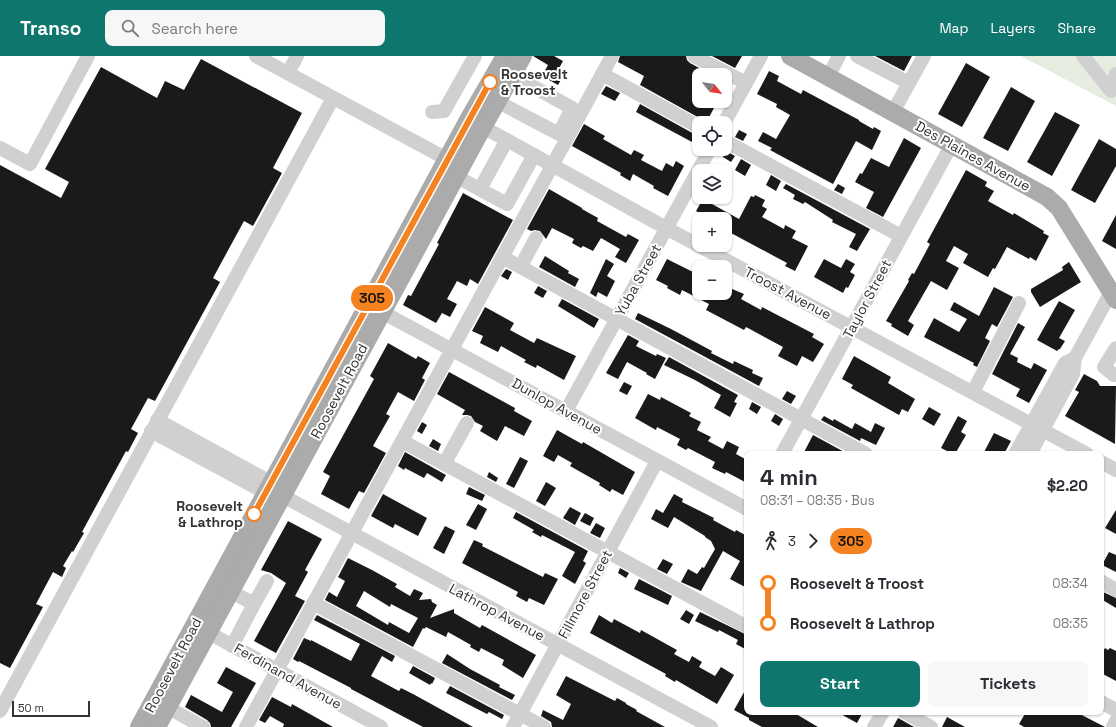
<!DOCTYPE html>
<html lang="en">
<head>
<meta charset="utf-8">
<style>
  :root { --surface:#fff; --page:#f7f7f7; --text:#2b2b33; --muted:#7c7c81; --accent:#0f766e }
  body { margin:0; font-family:"Space Grotesk",sans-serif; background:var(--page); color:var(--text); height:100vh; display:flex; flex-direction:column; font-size:15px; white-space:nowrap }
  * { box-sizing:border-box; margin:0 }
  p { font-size:13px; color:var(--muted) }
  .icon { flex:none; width:22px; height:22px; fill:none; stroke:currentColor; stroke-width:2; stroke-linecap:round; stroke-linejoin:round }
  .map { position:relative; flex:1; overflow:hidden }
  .details { position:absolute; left:744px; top:395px; width:360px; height:264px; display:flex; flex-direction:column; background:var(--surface); border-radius:8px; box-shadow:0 1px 3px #0004 }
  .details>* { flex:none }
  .badge { padding:0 8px; border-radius:13px; font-size:14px; line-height:26px }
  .needle { width:26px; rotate:120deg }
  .tools { position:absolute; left:692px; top:12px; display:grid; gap:8px }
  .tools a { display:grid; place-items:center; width:40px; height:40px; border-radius:8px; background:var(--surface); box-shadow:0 1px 3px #0004; font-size:20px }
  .scale { position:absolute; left:12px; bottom:10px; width:78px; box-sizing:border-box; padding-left:4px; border:2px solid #333; border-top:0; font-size:11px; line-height:14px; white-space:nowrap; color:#333; -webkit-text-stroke:3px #fff; paint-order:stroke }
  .map>.badge { position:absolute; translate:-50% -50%; box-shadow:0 0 0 2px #fff }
  .legs { display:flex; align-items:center; gap:6px; height:44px; padding:0 16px; font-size:13px }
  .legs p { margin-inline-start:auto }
  .overview { display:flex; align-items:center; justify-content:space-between; height:68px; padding:0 16px }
  h1 { font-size:22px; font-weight:700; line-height:30px }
  .button { display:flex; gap:8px; margin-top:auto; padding:8px 16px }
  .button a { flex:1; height:46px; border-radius:8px; background:var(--accent); color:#fff; font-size:16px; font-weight:700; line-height:46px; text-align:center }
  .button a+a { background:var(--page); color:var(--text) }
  ul { padding:0 16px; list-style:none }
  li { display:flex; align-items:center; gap:14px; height:40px; font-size:15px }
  li i { display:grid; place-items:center; width:6px; height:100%; margin:0 5px; background:currentColor }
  li i::after { content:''; width:10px; height:10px; margin:-5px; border:3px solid; border-radius:50%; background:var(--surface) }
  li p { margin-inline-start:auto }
  li:first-child i { background:linear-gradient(#0000 50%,currentColor 0) }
  li:last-child i { background:linear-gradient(currentColor 50%,#0000 0) }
  header { display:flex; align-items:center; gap:24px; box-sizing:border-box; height:56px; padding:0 20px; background:var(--accent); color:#fff }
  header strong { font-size:19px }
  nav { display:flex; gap:22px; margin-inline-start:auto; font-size:14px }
  .search { width:280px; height:36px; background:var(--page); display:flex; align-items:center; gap:10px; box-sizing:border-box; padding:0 14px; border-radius:8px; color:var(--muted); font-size:15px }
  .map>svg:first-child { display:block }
  .green { fill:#e6ecdf }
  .building { fill:#1a1a1a; fill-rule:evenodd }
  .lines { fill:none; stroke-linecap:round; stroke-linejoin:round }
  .minor { stroke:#d0d0d0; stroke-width:14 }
  .major { stroke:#ababab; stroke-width:18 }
  .line-1-casing { stroke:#fff; stroke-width:9 }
  .line-1 { stroke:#f58220; stroke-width:6 }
  .stop-1-dot { fill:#fff; stroke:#f58220; stroke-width:2 }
  .labels { text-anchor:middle; stroke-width:4; stroke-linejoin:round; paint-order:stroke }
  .stop-label { font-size:14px; font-weight:bold; fill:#333; stroke:#fff; text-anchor:start }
  .street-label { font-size:14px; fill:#333; stroke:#fff }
</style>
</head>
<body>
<header>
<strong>Transo</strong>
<div class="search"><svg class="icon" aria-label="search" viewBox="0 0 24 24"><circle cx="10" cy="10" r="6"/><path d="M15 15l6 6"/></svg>Search here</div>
<nav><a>Map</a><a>Layers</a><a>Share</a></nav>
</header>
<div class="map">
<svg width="1116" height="671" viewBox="0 0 1116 671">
  <rect width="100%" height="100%" fill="#fff"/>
  <polygon class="green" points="1021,0 1116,0 1116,50"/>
  <g class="building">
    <polygon points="533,0 554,0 563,5 557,16 563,20 558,29 542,20 548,9"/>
    <polygon points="620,0 686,0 687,4 690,7 712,19 699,19 699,45 714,52 706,67 703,64 640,29 644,20 618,6"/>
    <polygon points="712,0 742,0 735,12"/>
    <polygon points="875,0 912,0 904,15"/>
    <polygon points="201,3 302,57 273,112 282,117 253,170 244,165 213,222 220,226 155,345 148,342 131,373 138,377 128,396 126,395 82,476 84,477 73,496 72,495 63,510 66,512 62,521 53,516 36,548 43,551 10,612 0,607 0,109 61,142 69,126 45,113 101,11 157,42 165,25 184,34"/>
    <polygon points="966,7 990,21 962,71 938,58"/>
    <polygon points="769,15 779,20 777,25 801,38 803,34 859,64 859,65 873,73 874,71 881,75 872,94 856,85 833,128 770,94 772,92 758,85 763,76 776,83 790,59 776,51 777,48 757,38"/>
    <polygon points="606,30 620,37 615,45 601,38"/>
    <polygon points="1011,31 1035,45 1008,95 983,82"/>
    <polygon points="640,48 696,79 692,86 636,56"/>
    <polygon points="1055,56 1080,69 1052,120 1027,106"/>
    <polygon points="584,68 605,80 603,83 631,99 634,94 644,99 641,104 662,115 666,107 673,111 676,105 684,110 668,140 653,132 654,130 633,118 630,125 620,119 621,117 572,90"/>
    <polygon points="739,74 747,78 743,85 735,81"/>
    <polygon points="904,82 921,92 883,161 866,152 874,136 855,126 860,117 862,118 871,102 889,111"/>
    <polygon points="1099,83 1116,93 1116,110 1095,147 1071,134"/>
    <polygon points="726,95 735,100 731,106 723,101"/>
    <polygon points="741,103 751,109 745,120 735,114"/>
    <polygon points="966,114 987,126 985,130 994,135 988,145 1013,159 1014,157 1044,175 1043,177 1049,180 1036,205 1030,201 1029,203 1007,191 995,213 993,212 988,221 963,207 968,198 954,190 946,205 959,212 947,234 931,225 908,265 914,269 908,280 891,270 892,268 886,265 909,225 908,224 912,217 914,218 930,188 927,186"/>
    <polygon points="771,119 781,125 776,135 766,129"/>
    <polygon points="786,128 870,173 857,195 849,191 856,178 832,166 833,164 805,146 803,148 793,143 795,139 783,132"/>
    <polygon points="838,128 845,132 842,138 834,134"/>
    <polygon points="549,133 582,152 582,153 598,162 597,165 626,181 628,178 639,184 626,207 615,201 620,193 601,182 593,195 583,190 581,192 572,187 574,183 552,172 546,183 540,175 535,174 531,175 527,173"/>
    <polygon points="463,137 513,164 478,228 470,223 467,230 457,225 447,243 457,248 450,261 442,257 436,267 403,249 408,239 411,240 439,188 437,187"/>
    <polygon points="755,139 765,144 762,150 767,153 762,161 784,173 785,169 796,175 792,182 808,190 795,215 785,210 787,207 731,177 732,175 725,171 725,163 710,163 696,155 704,141 716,141 712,148 739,163 751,140 754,141"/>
    <polygon points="1116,159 1116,193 1102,185"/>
    <polygon points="545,200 569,215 568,217 579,223 575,231 539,211"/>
    <polygon points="606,203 614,208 607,220 615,225 607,241 598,236 596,241 590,237"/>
    <polygon points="667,203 699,219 699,237 725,237 725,230 744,238 741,243 761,254 762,251 814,278 812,281 824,288 813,306 802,300 797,310 778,300 783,291 746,271 744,274 706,254 709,248 682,234 680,239 667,232 668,230 656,224"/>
    <polygon points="824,203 841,212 846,203 855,208 850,216 855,219 848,232 846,231 843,237 814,221"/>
    <polygon points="1069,206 1081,226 1040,251 1031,236 1031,233 1063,214 1062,211"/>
    <polygon points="506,213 512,216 508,224 501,220"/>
    <polygon points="538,230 547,235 543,242 534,237"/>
    <polygon points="994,231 1013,241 997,271 992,268 985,282 990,285 977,311 973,309 974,307 924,281 934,262 959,276 967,263 950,254 954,246 979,260"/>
    <polygon points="562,243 599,263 594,272 558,250"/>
    <polygon points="1059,245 1075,254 1059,282 1065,285 1060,293 1059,293 1057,295 1037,284"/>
    <polygon points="485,251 514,267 510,274 534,287 537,282 576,300 564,324 537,309 536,312 524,306 526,304 501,290 498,296 480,287 483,280 472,275"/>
    <polygon points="638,257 671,273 712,295 711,297 733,308 734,305 753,314 752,317 763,322 759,330 635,263"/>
    <polygon points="1018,267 1025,271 1010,298 1018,302 1017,306 1031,313 1034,307 1047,314 1029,347 1016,340 1020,333 992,318"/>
    <polygon points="628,279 639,285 636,290 656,300 657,298 666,302 655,323 646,318 647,317 627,306 618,323 606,317"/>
    <polygon points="388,287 416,303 418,300 430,307 422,322 425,324 414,345 398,336 386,358 390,360 373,390 386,397 364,437 359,435 349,453 321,438 330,420 323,416 374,323 370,320"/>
    <polygon points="854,300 891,321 888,327 915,343 908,356 902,353 899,359 851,332 853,329 842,323"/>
    <polygon points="669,301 738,339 734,346 737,347 730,361 714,352 721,339 695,324 664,309"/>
    <polygon points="449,316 515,352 514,355 532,365 524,380 505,370 497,385 480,375 483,370 475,366 471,360 467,359 462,359 465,354 437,338"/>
    <polygon points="1084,318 1097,325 1100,330 1116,330 1115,388 1065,360 1079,336 1075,334"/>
    <polygon points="624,326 632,330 627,339 619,335"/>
    <polygon points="787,335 796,340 791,348 782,343"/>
    <polygon points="648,338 660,344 661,341 691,357 689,360 701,366 697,374 711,381 708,385 723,393 727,385 739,391 736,398 747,404 747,427 726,416 725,418 712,412 715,406 688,392 686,394 677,389 680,383 657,371 656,374 635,362"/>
    <polygon points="752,346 761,351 757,358 749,353"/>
    <polygon points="929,351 941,358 934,370 922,363"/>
    <polygon points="775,358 783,363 779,370 771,365"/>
    <polygon points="824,360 833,365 834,363 852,373 855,367 871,376 875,367 885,372 876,389 861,382 860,385 821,364"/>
    <polygon points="958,360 967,365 961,376 966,379 955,398 953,398 941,392"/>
    <polygon points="422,366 427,369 422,378 417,375"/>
    <polygon points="557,374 582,388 583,386 635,416 623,439 612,433 610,436 599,429 600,427 570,410 572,407 558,399 554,406 543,400"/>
    <polygon points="994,377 1011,385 1004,398 983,398"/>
    <polygon points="813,379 848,398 803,398"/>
    <polygon points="433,383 441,388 438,395 429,390"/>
    <polygon points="405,396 446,419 442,426 427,417 424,422 405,412 404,414 398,410"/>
    <polygon points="520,401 528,405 514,432 506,428"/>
    <polygon points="489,416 498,422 496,426 487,421"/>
    <polygon points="546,426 556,432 545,450 536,445"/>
    <polygon points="469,431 485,439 482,445 466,438"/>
    <polygon points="383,438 427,462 418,480 395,468 393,472 371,460"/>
    <polygon points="674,438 683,443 682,446 714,462 713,464 735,476 736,474 747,480 747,532 730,523 740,505 723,495 701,535 681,526 688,513 697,518 702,511 704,512 715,493 711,485 705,481 705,480 674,461 668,472 651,463 656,453 663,457"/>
    <polygon points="478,448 487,453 476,474 466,469"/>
    <polygon points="570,451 581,457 575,469 563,462"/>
    <polygon points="1116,454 1116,478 1105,472"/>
    <polygon points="516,456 588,495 583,505 586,507 575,528 562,520 575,496 542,479 541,481 532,476 534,474 513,462"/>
    <polygon points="585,457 594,462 590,470 580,465"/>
    <polygon points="288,465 322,483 305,514 308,516 295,540 305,545 276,597 254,585 286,527 271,517 261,514"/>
    <polygon points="596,467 605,472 600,482 590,477"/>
    <polygon points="445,470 455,475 444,498 433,492"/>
    <polygon points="474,484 483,488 482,490 543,521 545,517 558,523 544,549 529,542 527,546 516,540 518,536 462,507"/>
    <polygon points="1109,496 1116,499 1116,516 1102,509"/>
    <path d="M 348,502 L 372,514 L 397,528 L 395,531 L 410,540 L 414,533 L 423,537 L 419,544 L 431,543 L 432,546 L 437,549 L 430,562 L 454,553 L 454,557 L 480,572 L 482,569 L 536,599 L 523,622 L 502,609 L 504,604 L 481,592 L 479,596 L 470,591 L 471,589 L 448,576 L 446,581 L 426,571 L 424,573 L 423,572 L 413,591 L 325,544 L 329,536 L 337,541 L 345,525 L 338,521 ZM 364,535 L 390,551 L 391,548 L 418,562 L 409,577 L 389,566 L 388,569 L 356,550 Z"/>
    <polygon points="663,503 673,508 667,518 657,513"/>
    <polygon points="620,512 629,517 626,522 618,517"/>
    <polygon points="639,523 672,540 668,549 634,533"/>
    <polygon points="1101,535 1116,542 1116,552 1101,543"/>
    <polygon points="686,554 694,559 689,568 680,563"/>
    <polygon points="700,556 747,579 747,594 736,588 738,584 719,574 718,576 695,565"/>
    <polygon points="317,559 395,600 392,606 382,600 371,620 399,635 401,632 413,638 473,671 423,671 351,633 351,632 299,605 298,606 293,603 304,582 311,585 311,584 351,605 360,588 314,564"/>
    <polygon points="599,559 612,567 614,563 640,577 641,574 677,594 674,598 689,606 692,600 702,606 699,611 715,620 721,611 734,619 717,648 676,624 675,626 665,620 666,618 590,577"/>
    <polygon points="1105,592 1108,594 1110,592 1116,595 1116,625 1101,617 1101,599"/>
    <polygon points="447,598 470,613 500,629 499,631 515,639 512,644 442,607"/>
    <polygon points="413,610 435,622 432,628 431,627 430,629 409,617"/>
    <polygon points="226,611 256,627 231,671 211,671 210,667 207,664 185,651 191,639 222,656 233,636 217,627"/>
    <polygon points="566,620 615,645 617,642 626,647 626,648 637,654 636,655 665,671 552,671 551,666 541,660 543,654 563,664 571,648 556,639"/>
    <polygon points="450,630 504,659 502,663 489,656 487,658 446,637"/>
    <polygon points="747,631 747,656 797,656 796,658 818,671 762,671 749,664 749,662 734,654"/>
    <polygon points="272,641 291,651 292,648 333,671 283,671 284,668 270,660 265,667 259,664"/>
    <polygon points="837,656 863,656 857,667"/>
    <polygon points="1026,656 1076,656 1105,671 1024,671 1019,668"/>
    <polygon points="947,661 965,671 942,671"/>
    <polygon points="898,662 900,663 914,671 893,671"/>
  </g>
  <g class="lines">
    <g class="minor">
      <polyline points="256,0 456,108"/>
      <polyline points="694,0 746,27"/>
      <polyline points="857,0 909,27"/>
      <polyline points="1083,0 1111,35 1116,18"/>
      <polyline points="288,17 297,0"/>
      <polyline points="602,18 699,71"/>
      <polyline points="828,21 839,0"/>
      <polyline points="489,41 559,78 572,52 503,14"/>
      <polyline points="432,56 444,55 475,0"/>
      <polyline points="893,56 924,0"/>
      <polyline points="474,66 666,172 1087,398"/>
      <polyline points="724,67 761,0"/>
      <polyline points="725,85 901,180"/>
      <polyline points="0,92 30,108 88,0"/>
      <polyline points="448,116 507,148 534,99"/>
      <polyline points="480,133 507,84"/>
      <polyline points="502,201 866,398"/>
      <polyline points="521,210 536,182"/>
      <polyline points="374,255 382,256 747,453"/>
      <polyline points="1116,292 1104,311 1114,319 1116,318"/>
      <polyline points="973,336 1019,247"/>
      <polyline points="566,355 710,93"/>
      <polyline points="157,364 272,427 277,433"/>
      <polyline points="151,375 266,437 283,440 711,671"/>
      <polyline points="402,385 747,571"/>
      <polyline points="782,398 952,88"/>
      <polyline points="1015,398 1065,307 1075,302"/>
      <polyline points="1030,398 1073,318 1075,302 1111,236"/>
      <polyline points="1101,406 1116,414"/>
      <polyline points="444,408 467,367"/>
      <polyline points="1101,525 1116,534"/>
      <polyline points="223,531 254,548 267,525"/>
      <polyline points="313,547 544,671"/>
      <polyline points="200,572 381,671"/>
      <polyline points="232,590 254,548"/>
      <polyline points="1101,646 1116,654"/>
      <polyline points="160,647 203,671"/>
      <polyline points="0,655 333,42"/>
      <polyline points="904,656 931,671"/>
      <polyline points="246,671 612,0"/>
      <polyline points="513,671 657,405"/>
      <polyline points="874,671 883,656"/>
      <polyline points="1113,671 1116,665"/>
    </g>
    <g class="major">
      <polyline points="790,0 1047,141 1059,152 1116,244"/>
      <polyline points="139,671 468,64 505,0"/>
      <polyline points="157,671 483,71 523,0"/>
    </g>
  </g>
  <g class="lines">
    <g class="line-1-casing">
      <polyline id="line-1" points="254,458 490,26"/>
    </g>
    <use href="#line-1" class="line-1"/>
  </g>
  <g class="stop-1-dot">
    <circle cx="490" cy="26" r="7"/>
    <circle cx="254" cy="458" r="7"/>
  </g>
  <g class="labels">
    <g class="stop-label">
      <text x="501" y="23">Roosevelt<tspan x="501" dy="16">&amp; Troost</tspan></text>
      <text x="243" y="455" text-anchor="end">Roosevelt<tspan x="243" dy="16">&amp; Lathrop</tspan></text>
    </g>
    <g class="street-label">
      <text transform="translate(973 100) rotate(29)" y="5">Des Plaines Avenue</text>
      <text transform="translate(638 224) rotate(-61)" y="5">Yuba Street</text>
      <text transform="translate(788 237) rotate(28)" y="5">Troost Avenue</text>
      <text transform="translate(867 243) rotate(-62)" y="5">Taylor Street</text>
      <text transform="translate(339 335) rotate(-62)" y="5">Roosevelt Road</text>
      <text transform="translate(557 350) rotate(29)" y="5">Dunlop Avenue</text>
      <text transform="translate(585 538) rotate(-62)" y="5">Fillmore Street</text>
      <text transform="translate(497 556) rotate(28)" y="5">Lathrop Avenue</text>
      <text transform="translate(173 609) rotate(-62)" y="5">Roosevelt Road</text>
      <text transform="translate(288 620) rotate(29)" y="5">Ferdinand Avenue</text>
    </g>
  </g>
</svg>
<div class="tools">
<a><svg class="needle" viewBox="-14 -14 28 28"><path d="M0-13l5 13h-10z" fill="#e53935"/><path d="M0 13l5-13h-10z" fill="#7c7c81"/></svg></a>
<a><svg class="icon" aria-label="locate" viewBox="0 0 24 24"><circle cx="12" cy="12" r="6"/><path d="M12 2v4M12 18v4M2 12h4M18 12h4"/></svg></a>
<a><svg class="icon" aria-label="layers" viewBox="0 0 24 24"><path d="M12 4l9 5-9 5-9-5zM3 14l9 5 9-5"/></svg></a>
<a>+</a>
<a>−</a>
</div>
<div class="scale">50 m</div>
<b class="badge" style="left:372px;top:242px;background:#f58220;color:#111">305</b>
<section class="details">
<div class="overview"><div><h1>4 min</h1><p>08:31 – 08:35 · Bus</p></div><b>$2.20</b></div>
<div class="legs"><svg class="icon" aria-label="walk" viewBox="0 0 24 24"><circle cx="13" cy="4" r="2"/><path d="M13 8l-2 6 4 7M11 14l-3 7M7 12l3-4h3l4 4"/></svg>3<svg class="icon" aria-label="forward" viewBox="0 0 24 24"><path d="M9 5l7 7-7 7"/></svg><b class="badge" style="background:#f58220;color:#111">305</b></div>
<ul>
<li><i style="color:#f58220"></i><b>Roosevelt &amp; Troost</b><p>08:34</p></li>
<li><i style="color:#f58220"></i><b>Roosevelt &amp; Lathrop</b><p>08:35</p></li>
</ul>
<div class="button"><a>Start</a><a>Tickets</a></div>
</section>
</div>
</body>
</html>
